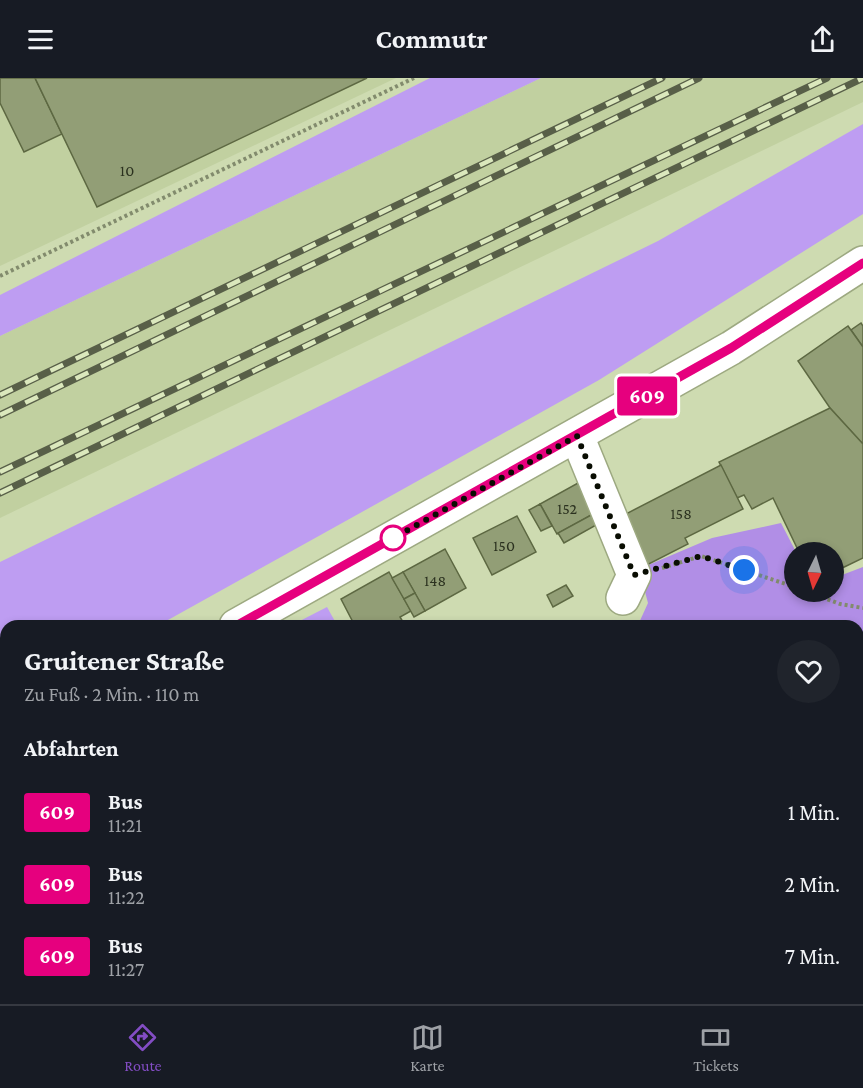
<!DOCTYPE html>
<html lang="de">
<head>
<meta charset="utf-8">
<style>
  :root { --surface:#171b24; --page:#20242c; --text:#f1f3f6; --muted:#9ea1a6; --line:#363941; --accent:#834dc4 }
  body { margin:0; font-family:"Crimson Pro",serif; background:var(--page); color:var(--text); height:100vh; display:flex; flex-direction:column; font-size:22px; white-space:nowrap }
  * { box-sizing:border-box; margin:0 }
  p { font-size:20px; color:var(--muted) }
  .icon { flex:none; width:33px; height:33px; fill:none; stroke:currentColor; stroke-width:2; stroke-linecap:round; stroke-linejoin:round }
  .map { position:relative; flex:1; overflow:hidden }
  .panel { position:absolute; left:0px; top:542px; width:864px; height:386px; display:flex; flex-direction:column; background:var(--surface); border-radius:18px 18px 0 0; box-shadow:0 3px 9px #0003 }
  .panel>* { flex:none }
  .badge { padding:0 12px; border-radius:4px; font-size:21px; line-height:39px }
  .needle { width:39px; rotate:185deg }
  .fabs { position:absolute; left:784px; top:464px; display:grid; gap:12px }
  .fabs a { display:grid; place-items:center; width:60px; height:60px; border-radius:50%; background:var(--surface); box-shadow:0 3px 9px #0003; font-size:30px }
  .you { position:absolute; width:30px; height:30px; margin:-15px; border:4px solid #fff; border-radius:50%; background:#1a73e8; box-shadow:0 0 0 9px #1a73e833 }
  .map>.badge { position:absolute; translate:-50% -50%; box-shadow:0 0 0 3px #fff }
  h2 { padding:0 24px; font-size:22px; line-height:54px }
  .round { display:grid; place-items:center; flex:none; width:63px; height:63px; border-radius:32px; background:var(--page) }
  .summary { display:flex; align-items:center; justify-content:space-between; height:102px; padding:0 24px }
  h1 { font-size:28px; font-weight:700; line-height:45px }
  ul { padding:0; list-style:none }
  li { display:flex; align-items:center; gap:18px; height:72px; padding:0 24px }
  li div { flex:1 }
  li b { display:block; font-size:22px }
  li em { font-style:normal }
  li .badge { min-width:66px; font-weight:700; text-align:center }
  header { display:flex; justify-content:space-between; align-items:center; height:78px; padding:0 24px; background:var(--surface); font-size:27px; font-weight:700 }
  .tabs { display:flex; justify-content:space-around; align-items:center; height:84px; border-top:2px solid var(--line); background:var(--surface); font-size:16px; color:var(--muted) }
  .tabs a { display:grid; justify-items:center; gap:3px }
  .tabs .on { color:var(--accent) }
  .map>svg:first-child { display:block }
  .built { fill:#c1d0a0 }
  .green { fill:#be9df2 }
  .forest { fill:#b18ee6 }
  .building { fill:#929e76; stroke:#5d6842; stroke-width:1.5 }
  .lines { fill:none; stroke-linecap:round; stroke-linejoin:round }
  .minor-casing { stroke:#9da981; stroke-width:36 }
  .path { stroke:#828b6d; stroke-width:4; stroke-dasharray:3 3; stroke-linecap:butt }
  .minor { stroke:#fff; stroke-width:33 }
  .rail-casing { stroke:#585f48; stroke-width:7 }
  .rail { stroke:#dbe8bd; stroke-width:4.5; stroke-dasharray:14; stroke-linecap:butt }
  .line-casing { stroke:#fff; stroke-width:14 }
  .line { stroke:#e6007e; stroke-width:9 }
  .walk { stroke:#090d02; stroke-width:6; stroke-dasharray:0 10.8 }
  .stop-dot { fill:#fff; stroke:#e6007e; stroke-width:3 }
  .labels { text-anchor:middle; stroke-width:6; stroke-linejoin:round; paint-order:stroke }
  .number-label { font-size:16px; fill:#2b311f }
</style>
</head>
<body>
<header><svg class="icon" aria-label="menu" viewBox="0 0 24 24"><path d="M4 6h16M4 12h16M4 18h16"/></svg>Commutr<svg class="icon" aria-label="share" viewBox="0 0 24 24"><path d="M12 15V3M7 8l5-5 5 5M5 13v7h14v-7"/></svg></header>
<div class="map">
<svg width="863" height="926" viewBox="0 0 863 926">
  <rect width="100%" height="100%" fill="#cedbb1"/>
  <g class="built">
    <polygon points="0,0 396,0 0,188"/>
    <polygon points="541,0 863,0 863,24 0,440 0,258"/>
  </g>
  <g class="green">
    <polygon points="430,0 541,0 0,258 0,217"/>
    <polygon points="863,46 863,136 599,302 159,547 6,548 6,635 0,639 0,484 658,163"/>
    <polygon points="327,529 337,547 292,547"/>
  </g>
  <polygon class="forest" points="781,445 796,474 795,513 834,513 834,500 863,489 863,926 468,926 466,921 858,921 858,548 638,547 648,525 639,491 712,460"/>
  <g class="building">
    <polygon points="0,0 35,0 62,56 24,74 0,25"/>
    <polygon points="35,0 367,0 97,129"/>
    <polygon points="861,245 863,248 863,269 851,252"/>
    <polygon points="848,248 863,269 863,366 830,330 798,283"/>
    <polygon points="830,330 863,366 863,480 834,494 834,474 799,474 773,420 752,431 744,417 737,420 719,384"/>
    <polygon points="721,387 743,431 685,460 688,466 639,491 620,439"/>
    <polygon points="578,405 595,435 557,456 540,426"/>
    <polygon points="540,426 552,448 541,453 529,432"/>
    <polygon points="593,436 598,446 564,465 558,455"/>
    <polygon points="517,438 536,474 492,497 473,460"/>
    <polygon points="445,471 466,510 425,533 403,494"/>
    <polygon points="389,494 411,533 400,539 403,544 396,548 355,548 341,521"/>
    <polygon points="403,494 415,515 404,521 392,500"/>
    <polygon points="566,507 573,518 553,529 547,517"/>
    <polygon points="415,515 425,533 414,539 404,521"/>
    <polygon points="5,723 6,751 0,755 0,726"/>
    <polygon points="6,788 6,817 0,820 0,791"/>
    <polygon points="6,817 6,833 0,822"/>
    <polygon points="154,921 168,921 171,926 145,926"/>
    <polygon points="231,921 259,921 262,926 234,926"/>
  </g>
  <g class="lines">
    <g class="minor-casing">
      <g id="minor">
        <polyline points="577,358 634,497 623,520"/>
        <polyline points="236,548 731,270 863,185"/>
        <polyline points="0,680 6,677"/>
        <polyline points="0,772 6,769"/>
        <polyline points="107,925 116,921"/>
      </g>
    </g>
    <g class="path">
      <polyline points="0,198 414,0"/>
      <polyline points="662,490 701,478 795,509"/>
      <polyline points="805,513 840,526 863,530"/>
      <polyline points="858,787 863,782"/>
      <polyline points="801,926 804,921"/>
    </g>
    <use href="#minor" class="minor"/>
    <g class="rail-casing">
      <g id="rail">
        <polyline points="0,317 662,0"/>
        <polyline points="0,337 699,0"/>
        <polyline points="0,394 827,0"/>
        <polyline points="0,415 863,0"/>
      </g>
    </g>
    <use href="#rail" class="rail"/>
  </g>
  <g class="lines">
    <g class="line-casing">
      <polyline id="line" points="236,548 731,270 863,185"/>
    </g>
    <use href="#line" class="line"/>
    <polyline class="walk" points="393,460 386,464 577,358 634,497 701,478 744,492"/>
  </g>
  <circle class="stop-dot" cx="393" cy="460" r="12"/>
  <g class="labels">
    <g class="number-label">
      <text x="127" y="98">10</text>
      <text x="567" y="436">152</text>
      <text x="681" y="441">158</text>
      <text x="504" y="473">150</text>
      <text x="435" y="508">148</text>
    </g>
  </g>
</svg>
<div class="fabs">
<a><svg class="needle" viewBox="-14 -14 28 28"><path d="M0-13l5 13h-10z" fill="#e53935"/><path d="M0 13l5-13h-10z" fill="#9ea1a6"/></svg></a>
</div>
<div class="you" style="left:744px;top:492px"></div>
<b class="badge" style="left:647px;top:318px;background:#e6007e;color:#fff">609</b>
<section class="panel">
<div class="summary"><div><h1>Gruitener Straße</h1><p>Zu Fuß · 2 Min. · 110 m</p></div><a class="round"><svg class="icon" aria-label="heart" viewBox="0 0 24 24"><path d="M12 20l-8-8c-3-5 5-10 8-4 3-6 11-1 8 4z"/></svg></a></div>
<h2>Abfahrten</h2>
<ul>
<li><span class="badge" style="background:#e6007e;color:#fff">609</span><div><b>Bus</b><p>11:21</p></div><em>1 Min.</em></li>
<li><span class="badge" style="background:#e6007e;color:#fff">609</span><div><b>Bus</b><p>11:22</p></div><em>2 Min.</em></li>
<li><span class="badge" style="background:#e6007e;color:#fff">609</span><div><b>Bus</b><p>11:27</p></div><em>7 Min.</em></li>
</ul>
</section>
</div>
<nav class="tabs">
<a class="on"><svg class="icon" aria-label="directions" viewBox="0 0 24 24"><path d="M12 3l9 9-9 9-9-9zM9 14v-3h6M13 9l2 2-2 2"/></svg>Route</a>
<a><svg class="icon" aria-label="map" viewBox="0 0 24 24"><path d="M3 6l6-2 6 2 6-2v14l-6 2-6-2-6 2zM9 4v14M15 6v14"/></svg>Karte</a>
<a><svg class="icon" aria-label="tickets" viewBox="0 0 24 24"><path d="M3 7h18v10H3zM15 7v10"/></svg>Tickets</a>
</nav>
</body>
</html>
